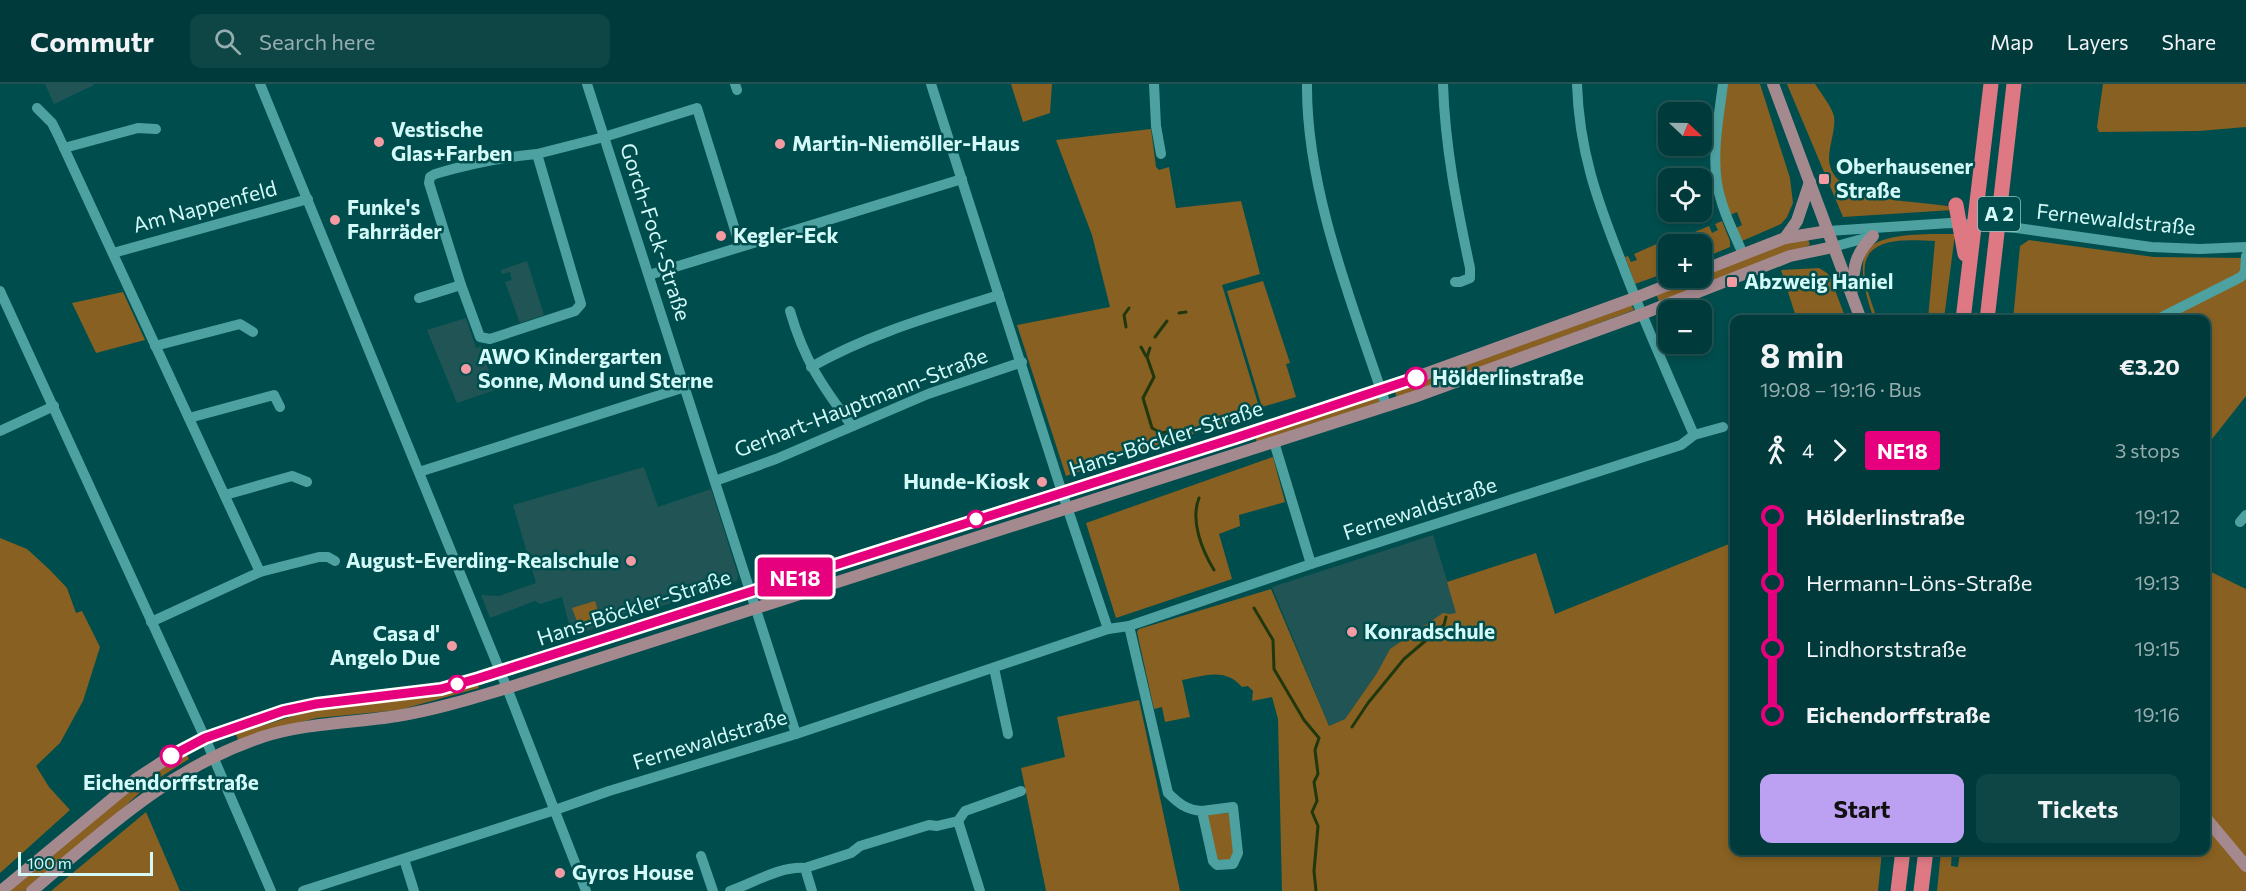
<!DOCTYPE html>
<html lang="en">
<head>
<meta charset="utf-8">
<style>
  :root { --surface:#003a3a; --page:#0e4545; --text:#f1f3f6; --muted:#95adaf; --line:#225454; --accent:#bca0f2 }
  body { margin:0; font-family:Commissioner,sans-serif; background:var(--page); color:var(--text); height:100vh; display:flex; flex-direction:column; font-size:22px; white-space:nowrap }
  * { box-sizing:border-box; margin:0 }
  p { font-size:20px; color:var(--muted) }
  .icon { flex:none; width:33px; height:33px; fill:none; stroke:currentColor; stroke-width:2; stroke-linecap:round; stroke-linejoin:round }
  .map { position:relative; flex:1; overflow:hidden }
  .sheet { position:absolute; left:1730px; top:231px; width:480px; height:540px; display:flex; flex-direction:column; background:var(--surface); border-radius:12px; box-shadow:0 3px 9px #0003,0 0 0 2px var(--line) }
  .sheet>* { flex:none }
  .badge { padding:0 12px; border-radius:4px; font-size:21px; line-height:39px }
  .needle { width:39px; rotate:112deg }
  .controls { position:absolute; left:1658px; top:18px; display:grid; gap:12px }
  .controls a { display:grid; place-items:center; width:54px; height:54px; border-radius:12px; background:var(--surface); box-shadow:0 3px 9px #0003,0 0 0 2px var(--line); font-size:30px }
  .scale { position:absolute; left:18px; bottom:15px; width:135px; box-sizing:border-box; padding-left:6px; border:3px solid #d3faf9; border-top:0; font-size:16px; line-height:21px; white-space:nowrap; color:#d3faf9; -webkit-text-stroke:4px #004d4d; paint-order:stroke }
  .map>.badge { position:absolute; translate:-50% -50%; box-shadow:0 0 0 3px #fff }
  .legs { display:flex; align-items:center; gap:9px; height:66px; padding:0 30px; font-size:20px }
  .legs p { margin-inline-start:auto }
  .head { display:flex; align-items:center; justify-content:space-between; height:102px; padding:0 30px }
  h1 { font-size:33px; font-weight:700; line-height:45px }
  .button { display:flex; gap:12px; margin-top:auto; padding:12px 30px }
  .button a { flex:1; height:69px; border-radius:12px; background:var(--accent); color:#111; font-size:24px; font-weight:700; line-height:69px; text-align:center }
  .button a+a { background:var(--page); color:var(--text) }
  ul { padding:0 30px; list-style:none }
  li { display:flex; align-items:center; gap:21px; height:66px; font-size:22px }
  li i { display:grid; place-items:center; width:9px; height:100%; margin:0 8px; background:currentColor }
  li i::after { content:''; width:15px; height:15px; margin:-8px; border:4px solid; border-radius:50%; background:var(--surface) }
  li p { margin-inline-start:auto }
  li:first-child i { background:linear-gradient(#0000 50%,currentColor 0) }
  li:last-child i { background:linear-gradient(currentColor 50%,#0000 0) }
  header { display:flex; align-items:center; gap:36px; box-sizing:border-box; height:84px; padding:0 30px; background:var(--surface); border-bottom:2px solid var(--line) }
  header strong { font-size:28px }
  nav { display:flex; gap:33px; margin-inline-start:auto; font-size:21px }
  .search { width:420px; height:54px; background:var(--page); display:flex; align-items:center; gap:15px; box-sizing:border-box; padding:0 21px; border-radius:12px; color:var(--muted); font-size:22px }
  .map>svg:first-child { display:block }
  .built { fill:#215555 }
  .green { fill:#886021 }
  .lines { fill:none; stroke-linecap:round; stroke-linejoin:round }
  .stream { stroke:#20380e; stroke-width:3 }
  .minor { stroke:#4da2a1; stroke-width:10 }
  .major { stroke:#a4898f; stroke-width:12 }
  .highway { stroke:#de7983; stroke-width:15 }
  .line-1-casing { stroke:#fff; stroke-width:14 }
  .line-1 { stroke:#e6007e; stroke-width:9 }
  .poi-dot { fill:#f49aa2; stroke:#004d4d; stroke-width:2 }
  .stop-1-dot { fill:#fff; stroke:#e6007e; stroke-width:3 }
  .labels { text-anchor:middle; stroke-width:5; stroke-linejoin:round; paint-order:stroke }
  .shield { fill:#004d4d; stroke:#94c6c5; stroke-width:1.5 }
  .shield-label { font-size:20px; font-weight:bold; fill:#d3faf9 }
  .poi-label { font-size:21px; font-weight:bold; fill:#d3faf9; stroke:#004d4d; text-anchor:start }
  .street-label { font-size:21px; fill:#d3faf9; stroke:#004d4d }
  .stop-label { font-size:21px; font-weight:bold; fill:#d3faf9; stroke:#004d4d; text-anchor:start }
</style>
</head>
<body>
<header>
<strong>Commutr</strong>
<div class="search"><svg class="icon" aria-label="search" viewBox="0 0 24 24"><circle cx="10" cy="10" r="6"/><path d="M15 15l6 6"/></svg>Search here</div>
<nav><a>Map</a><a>Layers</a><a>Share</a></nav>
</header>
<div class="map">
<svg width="2246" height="807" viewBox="0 0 2246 807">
  <rect width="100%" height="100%" fill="#004d4d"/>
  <g class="built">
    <polygon points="45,0 93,0 94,1 54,20"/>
    <polygon points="527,177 544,231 520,239 505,198 512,196 510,188 502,190 501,186"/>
    <polygon points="466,234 476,264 481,262 495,306 457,319 427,246"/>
    <polygon points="644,383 658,423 711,405 738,491 737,497 572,552 562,513 540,520 535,517 490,534 481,511 499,512 536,499 513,421"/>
    <polygon points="1433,451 1457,529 1449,530 1390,565 1377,589 1345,635 1329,642 1272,503"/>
  </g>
  <g class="green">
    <polygon points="1011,0 1052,0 1050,29 1023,38"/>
    <polygon points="1726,0 1760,0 1790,94 1793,119 1787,133 1781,140 1742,157 1736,144 1742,141 1737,128 1730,131 1722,104 1719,73"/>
    <path d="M 1787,0 L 1815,0 C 1821,9 1831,22 1834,32 C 1836,45 1829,61 1829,74 C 1829,120 1920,116 1952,123 L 1953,126 L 1843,133 Z"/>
    <polygon points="2103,0 2246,0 2246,43 2199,47 2099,48 2097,43"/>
    <polygon points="1151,45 1156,83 1159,86 1169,83 1176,124 1241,117 1260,190 1222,201 1260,326 1211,344 1066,392 1017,241 1110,223 1092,151 1056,56"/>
    <polygon points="1722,137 1730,157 1730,163 1701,175 1701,160 1668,160 1668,188 1635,200 1625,173 1628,172 1631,178 1637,176 1634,170 1668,155 1669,159 1684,152 1684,150 1689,148 1690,150 1709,142 1712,149 1718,146 1715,140"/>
    <path d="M 1955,150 L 1944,235 L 1928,235 L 1935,157 C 1906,156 1859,151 1865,194 C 1867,208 1873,222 1877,235 L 1874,235 C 1868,218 1855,180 1869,164 C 1884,148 1934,150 1955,150 Z"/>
    <polygon points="1808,155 1810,161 1660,220 1656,210 1785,159"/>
    <polygon points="2029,156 2154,173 2246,174 2246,312 2205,364 2205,236 2013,236 2020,162"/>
    <polygon points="1819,184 1827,189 1830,193 1846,235 1791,235 1796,233 1781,186"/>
    <polygon points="1263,197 1290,279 1286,280 1296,313 1262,323 1227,207"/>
    <polygon points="123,208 145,256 96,269 72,219"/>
    <polygon points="1631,220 1634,226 1397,315 1394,304"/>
    <polygon points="1379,312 1380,319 1257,360 1255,350"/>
    <polygon points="1273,373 1285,418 1239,431 1240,442 1219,450 1232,495 1116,534 1086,439"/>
    <polygon points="0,454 27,465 50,486 67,504 76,529 82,527 100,563 83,617 60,659 36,682 49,703 70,726 0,789"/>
    <path d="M 1734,458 L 1734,766 L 1882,767 L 1878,807 L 1282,807 L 1278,635 L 1272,613 L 1252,617 L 1253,607 L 1248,602 L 1242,603 C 1225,583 1204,592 1182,596 L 1190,633 L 1165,638 L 1162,623 L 1154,625 L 1137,548 L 1139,545 L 1271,505 L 1329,642 L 1345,635 L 1377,589 L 1390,565 L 1443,529 L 1449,530 L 1456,529 L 1447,498 L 1536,469 L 1555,530 Z"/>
    <polygon points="2205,485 2246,505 2246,807 1937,807 1941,767 1952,767 1951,782 1958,783 1960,767 2205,766"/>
    <polygon points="595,517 600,533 578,540 572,524"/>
    <polygon points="477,598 479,604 399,626 317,634 273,645 238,656 236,650 315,625"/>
    <polygon points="1139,616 1180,807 1046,807 1021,684 1065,673 1057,633"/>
    <polygon points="186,669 189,675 148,701 108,738 25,807 7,807 135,702"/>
    <polygon points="146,728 180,807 51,807"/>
    <polygon points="1229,729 1234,773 1226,778 1215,774 1207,730"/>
  </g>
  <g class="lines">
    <g class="stream">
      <polyline points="1179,229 1186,228"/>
      <polyline points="1126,243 1124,231 1129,224"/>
      <polyline points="1155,253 1167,237"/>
      <polyline points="1141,263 1146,272"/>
      <polyline points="1150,264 1147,273 1154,293 1143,314 1152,344 1161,349 1177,346"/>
      <path d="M 1199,414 C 1190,437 1202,466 1214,486"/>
      <polyline points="1254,524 1273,556 1274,585 1304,636 1319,654 1315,666 1318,690 1314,698 1317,717 1312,728 1318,742 1314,787 1316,807"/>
      <polyline points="1352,643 1368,619 1404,575 1444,541 1446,533"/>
    </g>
    <g class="minor">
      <polyline points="260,0 507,604 586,807"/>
      <polyline points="587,0 796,650"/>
      <polyline points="735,0 737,6"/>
      <polyline points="931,0 1059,399 1108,545"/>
      <polyline points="1154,0 1156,42 1161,70"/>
      <path d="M 1307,0 C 1306,106 1353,222 1386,321"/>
      <path d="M 1443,0 C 1445,63 1457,123 1470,184 L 1470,194 L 1460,198 L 1455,198"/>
      <path d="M 1577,0 C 1579,66 1597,116 1621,177 C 1643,236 1669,293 1694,351"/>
      <path d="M 1723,0 C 1719,32 1712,66 1717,99 C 1721,124 1733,147 1743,170"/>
      <polyline points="37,24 52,39 58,51 260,488"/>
      <polyline points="64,64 138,44 156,45"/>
      <path d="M 537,70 C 501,73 469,80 435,90 L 430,93 L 429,99 L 461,201 L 480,253 L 490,255 L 575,227 L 581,220 L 537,70 L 604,53 L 697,24 L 740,162"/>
      <polyline points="1828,147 1950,139 2017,144 2151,163 2200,165 2246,163"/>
      <polyline points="1833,163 1873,152"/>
      <polyline points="113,169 308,115"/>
      <polyline points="649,191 962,95"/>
      <polyline points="0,207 205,654 271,807"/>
      <polyline points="419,214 461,201"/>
      <path d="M 790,227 C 804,276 822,302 852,342"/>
      <polyline points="2156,236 2241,193 2245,188 2246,172"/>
      <polyline points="155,262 240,240 253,248"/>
      <path d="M 811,283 C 871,249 933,232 999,211"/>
      <polyline points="189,334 274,311 280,323"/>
      <polyline points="0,347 54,322"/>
      <polyline points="1274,358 1311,480"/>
      <polyline points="419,388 685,303"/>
      <polyline points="715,397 776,375 928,310 1022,278"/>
      <polyline points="225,411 292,392 307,398"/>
      <polyline points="2240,438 2246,431"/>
      <polyline points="151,538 260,488 319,473 328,473 335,477"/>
      <path d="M 1129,542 L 1168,709 C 1179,720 1187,726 1202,727 L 1213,777 L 1217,781 L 1233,780 L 1238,769 L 1233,723 L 1202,727"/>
      <polyline points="994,584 1008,650"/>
      <polyline points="958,737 965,727 1021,707"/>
      <polyline points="701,772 713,807"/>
      <polyline points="404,775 414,807"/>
      <polyline points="805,784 851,769 860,762 929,741 937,742 958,737 980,807"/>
      <polyline points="303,807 555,726 609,707 796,650 1108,545 1129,542 1311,480 1681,361 1694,351 1723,343"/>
      <path d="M 730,807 C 754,799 779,782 805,784 L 812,807"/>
    </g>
    <g class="major">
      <polyline points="1773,0 1861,236"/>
      <polyline points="1785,154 1797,137 1810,98"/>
      <polyline points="1701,187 1785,154 1828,147"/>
      <path d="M 1852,206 C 1854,182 1855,170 1873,152"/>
      <polyline points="2205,733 2246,782"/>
      <polyline points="1,807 136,695 165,676 205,654 283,627 316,620 441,605 479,594 1381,306 1635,214 1685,194"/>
      <path d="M 32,807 C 103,747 171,683 262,653 C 305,639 352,639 397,632 C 434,626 470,615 507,604 L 1414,313 L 1642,230 L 1790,172 L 1833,163"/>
    </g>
    <g class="highway">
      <polyline points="1956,121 1965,170"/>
      <polyline points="1963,236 1991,0"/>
      <polyline points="1987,236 2014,0"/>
      <polyline points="1898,807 1903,766"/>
      <polyline points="1921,807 1926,766"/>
    </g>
  </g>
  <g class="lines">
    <g class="line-1-casing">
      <polyline id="line-1" points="171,672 205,654 283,627 316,620 441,605 479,594 1235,354 1416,294"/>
    </g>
    <use href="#line-1" class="line-1"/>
  </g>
  <g class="poi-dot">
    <circle cx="379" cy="58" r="6"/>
    <circle cx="780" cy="60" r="6"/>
    <rect x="1818" y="89" width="12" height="12" rx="3"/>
    <circle cx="335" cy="136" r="6"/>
    <circle cx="721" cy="152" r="6"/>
    <rect x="1726" y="192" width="12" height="12" rx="3"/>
    <circle cx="466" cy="285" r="6"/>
    <circle cx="1042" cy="398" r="6"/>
    <circle cx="631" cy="477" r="6"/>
    <circle cx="1352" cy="548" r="6"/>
    <circle cx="452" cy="562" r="6"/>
    <circle cx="560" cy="789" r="6"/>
  </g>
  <g class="stop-1-dot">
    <circle cx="1416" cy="294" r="10"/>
    <circle cx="976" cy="435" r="8"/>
    <circle cx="457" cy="600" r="8"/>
    <circle cx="171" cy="672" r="10"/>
  </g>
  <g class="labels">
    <rect class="shield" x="1978" y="113" width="42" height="34" rx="4.5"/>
    <g class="shield-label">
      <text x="1999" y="137">A 2</text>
    </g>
    <g class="poi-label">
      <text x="391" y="53">Vestische<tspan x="391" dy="24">Glas+Farben</tspan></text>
      <text x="792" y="67">Martin-Niemöller-Haus</text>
      <text x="1836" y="90">Oberhausener<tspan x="1836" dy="24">Straße</tspan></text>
      <text x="347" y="131">Funke's<tspan x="347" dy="24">Fahrräder</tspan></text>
      <text x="733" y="159">Kegler-Eck</text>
      <text x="1744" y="205">Abzweig Haniel</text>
      <text x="478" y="280">AWO Kindergarten<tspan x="478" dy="24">Sonne, Mond und Sterne</tspan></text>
      <text x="1030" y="405" text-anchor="end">Hunde-Kiosk</text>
      <text x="619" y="484" text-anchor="end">August-Everding-Realschule</text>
      <text x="1364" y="555">Konradschule</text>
      <text x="440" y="557" text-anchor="end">Casa d'<tspan x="440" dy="24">Angelo Due</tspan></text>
      <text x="572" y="796">Gyros House</text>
    </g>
    <g class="street-label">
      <text transform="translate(205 123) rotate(-15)" y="7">Am Nappenfeld</text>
      <text transform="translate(2116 136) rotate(6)" y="7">Fernewaldstraße</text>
      <text transform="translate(655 148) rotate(72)" y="7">Gorch-Fock-Straße</text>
      <text transform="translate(861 319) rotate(-21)" y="7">Gerhart-Hauptmann-Straße</text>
      <text transform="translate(1166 355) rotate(-18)" y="7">Hans-Böckler-Straße</text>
      <text transform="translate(1420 425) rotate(-18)" y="7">Fernewaldstraße</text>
      <text transform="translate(634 524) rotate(-18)" y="7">Hans-Böckler-Straße</text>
      <text transform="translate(710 656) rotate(-17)" y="7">Fernewaldstraße</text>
    </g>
    <g class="stop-label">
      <text x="1432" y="301">Hölderlinstraße</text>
      <text x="171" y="706" text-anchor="middle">Eichendorffstraße</text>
    </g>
  </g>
</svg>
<div class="controls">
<a><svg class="needle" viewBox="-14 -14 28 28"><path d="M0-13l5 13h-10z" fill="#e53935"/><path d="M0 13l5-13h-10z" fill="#95adaf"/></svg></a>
<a><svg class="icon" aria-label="locate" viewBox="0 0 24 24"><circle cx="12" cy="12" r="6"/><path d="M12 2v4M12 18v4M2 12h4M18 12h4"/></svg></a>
<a>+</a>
<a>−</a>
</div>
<div class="scale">100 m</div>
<b class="badge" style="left:795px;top:493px;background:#e6007e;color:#fff">NE18</b>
<section class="sheet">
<div class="head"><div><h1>8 min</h1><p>19:08 – 19:16 · Bus</p></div><b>€3.20</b></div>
<div class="legs"><svg class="icon" aria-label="walk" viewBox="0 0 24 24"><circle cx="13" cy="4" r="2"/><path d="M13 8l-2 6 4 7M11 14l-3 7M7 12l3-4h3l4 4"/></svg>4<svg class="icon" aria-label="forward" viewBox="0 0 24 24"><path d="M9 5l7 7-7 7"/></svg><b class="badge" style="background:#e6007e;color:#fff">NE18</b><p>3 stops</p></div>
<ul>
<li><i style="color:#e6007e"></i><b>Hölderlinstraße</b><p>19:12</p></li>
<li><i style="color:#e6007e"></i><span>Hermann-Löns-Straße</span><p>19:13</p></li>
<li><i style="color:#e6007e"></i><span>Lindhorststraße</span><p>19:15</p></li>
<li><i style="color:#e6007e"></i><b>Eichendorffstraße</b><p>19:16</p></li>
</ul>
<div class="button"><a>Start</a><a>Tickets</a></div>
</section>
</div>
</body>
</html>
